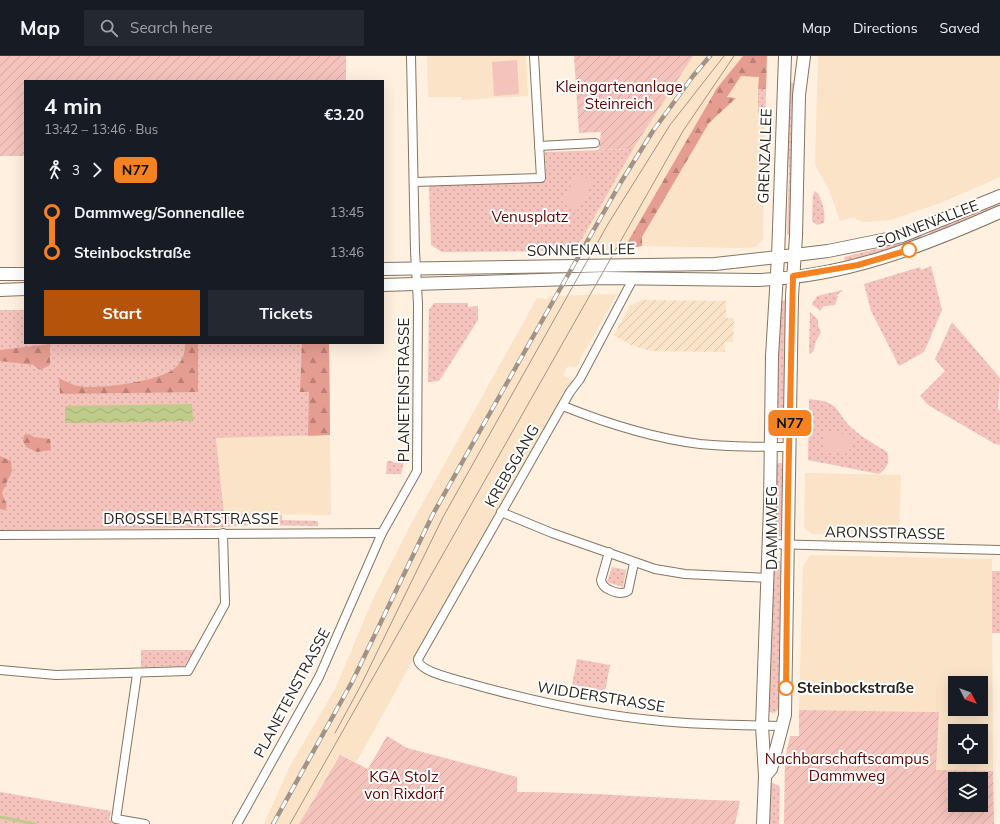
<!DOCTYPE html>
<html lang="en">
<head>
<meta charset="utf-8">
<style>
  :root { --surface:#171b24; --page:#242831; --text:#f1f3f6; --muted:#9ea1a6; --line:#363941; --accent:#b45309 }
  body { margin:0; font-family:Mulish,sans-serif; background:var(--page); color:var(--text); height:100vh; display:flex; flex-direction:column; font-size:15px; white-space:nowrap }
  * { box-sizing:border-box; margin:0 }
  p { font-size:13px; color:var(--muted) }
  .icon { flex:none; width:22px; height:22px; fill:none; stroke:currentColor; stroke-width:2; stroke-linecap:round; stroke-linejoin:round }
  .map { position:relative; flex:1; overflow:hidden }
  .drawer { position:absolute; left:24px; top:24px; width:360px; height:264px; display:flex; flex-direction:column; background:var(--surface); border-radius:0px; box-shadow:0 4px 16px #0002 }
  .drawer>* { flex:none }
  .badge { padding:0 8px; border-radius:6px; font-size:14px; line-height:26px }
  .needle { width:26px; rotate:132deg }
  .tools { position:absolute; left:948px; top:620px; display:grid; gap:8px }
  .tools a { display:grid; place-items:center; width:40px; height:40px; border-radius:0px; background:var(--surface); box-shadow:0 4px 16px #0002; font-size:20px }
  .map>.badge { position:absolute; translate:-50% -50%; box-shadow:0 0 0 2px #fff }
  .legs { display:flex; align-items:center; gap:6px; height:44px; padding:0 20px; font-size:13px }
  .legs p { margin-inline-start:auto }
  .headline { display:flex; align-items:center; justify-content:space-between; height:68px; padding:0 20px }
  h1 { font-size:22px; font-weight:700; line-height:30px }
  .button { display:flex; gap:8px; margin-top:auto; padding:8px 20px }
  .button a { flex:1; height:46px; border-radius:0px; background:var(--accent); color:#fff; font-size:16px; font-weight:700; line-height:46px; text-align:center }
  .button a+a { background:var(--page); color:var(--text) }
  ul { padding:0 20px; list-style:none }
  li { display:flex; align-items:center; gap:14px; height:40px; font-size:15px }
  li i { display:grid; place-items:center; width:6px; height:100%; margin:0 5px; background:currentColor }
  li i::after { content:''; width:10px; height:10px; margin:-5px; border:3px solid; border-radius:50%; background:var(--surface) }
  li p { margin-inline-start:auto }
  li:first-child i { background:linear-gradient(#0000 50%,currentColor 0) }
  li:last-child i { background:linear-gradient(currentColor 50%,#0000 0) }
  header { display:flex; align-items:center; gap:24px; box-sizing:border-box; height:56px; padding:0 20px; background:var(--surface); border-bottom:1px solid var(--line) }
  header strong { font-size:19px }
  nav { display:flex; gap:22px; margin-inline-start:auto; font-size:14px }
  .search { width:280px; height:36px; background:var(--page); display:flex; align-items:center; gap:10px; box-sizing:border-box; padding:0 14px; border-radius:0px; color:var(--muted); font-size:15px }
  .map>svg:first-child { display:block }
  .built { fill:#fae3c7; fill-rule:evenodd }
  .industrial { fill:url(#industrial-furrows) }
  .grass { fill:url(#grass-dots) }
  .forest { fill:url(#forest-firs) }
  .garden { fill:url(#garden-furrows); fill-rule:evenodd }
  .pitch { fill:#f4c3bb }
  .water { fill:url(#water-waves) }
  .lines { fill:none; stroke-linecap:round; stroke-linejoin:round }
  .stream { stroke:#bfcb88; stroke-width:3 }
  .street-casing { stroke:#857562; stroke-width:10 }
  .secondary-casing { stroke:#857562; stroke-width:14 }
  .street { stroke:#fff; stroke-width:8 }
  .secondary { stroke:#fff; stroke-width:12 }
  .tram { stroke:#9f9487; stroke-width:1 }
  .rail-casing { stroke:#9f9487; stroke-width:4.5 }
  .rail { stroke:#fff; stroke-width:3; stroke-dasharray:9; stroke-linecap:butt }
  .line-1-casing { stroke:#fff; stroke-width:9 }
  .line-1 { stroke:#f58220; stroke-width:6 }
  .stop-1-dot { fill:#fff; stroke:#f58220; stroke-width:2 }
  .labels { text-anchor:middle; stroke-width:4; stroke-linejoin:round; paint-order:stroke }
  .park-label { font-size:15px; fill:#5d0402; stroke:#fff }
  .street-label { font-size:15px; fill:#29231b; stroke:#fff }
  .stop-label { font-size:15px; font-weight:bold; fill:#29231b; stroke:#fff; text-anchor:start }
</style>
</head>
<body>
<header>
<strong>Map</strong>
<div class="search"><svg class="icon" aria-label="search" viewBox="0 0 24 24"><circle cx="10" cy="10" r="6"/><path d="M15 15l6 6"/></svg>Search here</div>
<nav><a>Map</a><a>Directions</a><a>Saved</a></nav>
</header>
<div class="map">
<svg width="1000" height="768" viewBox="0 0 1000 768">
  <defs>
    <pattern id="industrial-furrows" width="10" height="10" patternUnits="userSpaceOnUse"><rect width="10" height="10" fill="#fae3c7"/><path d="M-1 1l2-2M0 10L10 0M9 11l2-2" fill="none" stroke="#d6c2aa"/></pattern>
    <pattern id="grass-dots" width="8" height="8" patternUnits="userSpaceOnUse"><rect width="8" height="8" fill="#f4c3bb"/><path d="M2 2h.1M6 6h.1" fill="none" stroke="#d1a7a0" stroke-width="1.8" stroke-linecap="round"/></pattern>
    <pattern id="forest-firs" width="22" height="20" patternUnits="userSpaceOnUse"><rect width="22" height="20" fill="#e69d91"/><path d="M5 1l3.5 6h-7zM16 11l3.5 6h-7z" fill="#ba8076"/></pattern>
    <pattern id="garden-furrows" width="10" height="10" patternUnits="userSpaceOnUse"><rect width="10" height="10" fill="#f4c3bb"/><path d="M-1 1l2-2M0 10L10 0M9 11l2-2" fill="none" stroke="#d1a7a0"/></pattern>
    <pattern id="water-waves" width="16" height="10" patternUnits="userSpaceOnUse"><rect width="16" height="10" fill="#bfcb88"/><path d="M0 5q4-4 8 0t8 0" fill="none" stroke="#a4ae75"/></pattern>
  </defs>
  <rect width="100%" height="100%" fill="#fff0df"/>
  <g class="built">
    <polygon points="427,0 526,0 528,40 462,44 461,41 428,41"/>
    <polygon points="693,0 743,0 717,32 623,194 575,195 633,93"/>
    <polygon points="767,0 763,183 756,191 736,192 642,190 642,181 719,50 741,19"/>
    <polygon points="818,0 1000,0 1000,121 943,146 891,164 864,166 857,164 855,161 840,165 829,134 815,109"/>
    <polygon points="617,238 579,305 579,309 575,311 568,310 563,319 573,325 408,613 356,707 339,699 299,768 264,768 290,710 335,633 374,541 410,470 537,242 547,243 549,240"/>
    <polygon points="330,379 331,459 224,458 216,382"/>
    <polygon points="805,417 901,419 899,480 811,478 804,471"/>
    <path d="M 810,499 L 992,503 L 993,715 L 936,714 L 939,656 L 799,654 L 803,510 ZM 955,627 L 981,627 L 981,653 L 955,653 ZM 955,675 L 981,675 L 981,701 L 955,701 Z"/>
  </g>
  <polygon class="industrial" points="642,244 726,245 726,262 734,262 733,286 725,286 725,296 651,295 631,289 614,279 630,250"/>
  <g class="grass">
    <polygon points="790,26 795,28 792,178 787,179 789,114 787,86"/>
    <polygon points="758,33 766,33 765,58 758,58"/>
    <polygon points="633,93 575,195 442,196 431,189 429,130 546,125 545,96"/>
    <path d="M 815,135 C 822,140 826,159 824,167 L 817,169 L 812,165 L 813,139 Z"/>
    <polygon points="1000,145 1000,152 932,182 929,175"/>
    <polygon points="921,179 923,184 845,206 844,201 884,191"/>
    <polygon points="931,210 942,254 924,296 899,310 871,255 864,228 920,211 921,214"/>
    <polygon points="843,234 836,240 838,240 835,249 824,250 820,255 812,248 817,240"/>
    <polygon points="788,244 785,382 777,383 778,245"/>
    <polygon points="434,247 468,247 468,251 478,250 478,264 439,325 428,326 429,254"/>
    <polygon points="0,254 25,254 25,287 329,287 330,379 216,382 224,458 282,459 282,464 318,465 318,470 252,469 210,472 0,474"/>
    <polygon points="810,256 818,264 818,270 821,276 816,285 813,296 809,298"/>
    <polygon points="952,266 1000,322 998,353 1000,355 1000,389 995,388 928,349 920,340 945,315 935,303"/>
    <path d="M 809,343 C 843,346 833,355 853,373 C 863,382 876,389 887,396 C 890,405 888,412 879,418 L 808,404 Z"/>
    <polygon points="387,405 393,405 393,407 404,405 401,418 386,418"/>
    <polygon points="775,407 785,407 781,480 774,480"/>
    <polygon points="772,505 785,505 779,653 774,657 768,656"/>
    <polygon points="612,511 626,514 623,531 607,526"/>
    <rect x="992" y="515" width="8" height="62"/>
    <polygon points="141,594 195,594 184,610 141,611"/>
    <polygon points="577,603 610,609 605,635 572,629"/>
    <polygon points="773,727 780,731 779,768 769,768 770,728"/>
    <polygon points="0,736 111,755 109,764 127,768 0,768"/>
  </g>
  <g class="forest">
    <polygon points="743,0 767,0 766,33 758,33 759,21 741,20 727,41 736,42 709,67 642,181 642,190 623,194 717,32"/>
    <path d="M 185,287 L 198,287 L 198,336 L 60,338 L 59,322 C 65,325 72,329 79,330 C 97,334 162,325 175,312 C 183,305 185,297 185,287 Z"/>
    <polygon points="302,287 329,287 330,379 308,380 309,336 300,336"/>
    <polygon points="50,288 50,309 40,314 33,309 0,305 0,294"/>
    <polygon points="29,378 34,381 50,383 51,394 37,396 26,391 23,385 24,379"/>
    <polygon points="0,400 11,405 12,415 2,437 7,450 5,454 0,453"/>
  </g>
  <g class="garden">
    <polygon points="0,0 346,0 346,25 25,25 25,100 0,100"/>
    <polygon points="574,0 693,0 633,93 599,94 601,76 579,77"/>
    <path d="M 799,654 L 939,656 L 936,714 L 993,715 L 994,768 L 784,768 L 785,702 L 790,680 L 799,680 ZM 955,723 L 981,723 L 981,749 L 955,749 Z"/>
    <path d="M 387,680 L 407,692 L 517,721 L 517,736 C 592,736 666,743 740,745 L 735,768 L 299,768 L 340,699 L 368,713 Z"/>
  </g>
  <g class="pitch">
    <polygon points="517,4 519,38 494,40 492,6"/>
    <polygon points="577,117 593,126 579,154 562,146"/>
    <polygon points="825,376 852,379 849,398 823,394"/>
  </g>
  <polygon class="water" points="192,348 193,365 65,367 65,350"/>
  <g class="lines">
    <polyline class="stream" points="0,761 35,768"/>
    <g class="street-casing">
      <g id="street">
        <polyline points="539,90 595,87"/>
        <polyline points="414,126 541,122 534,0"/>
        <path d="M 633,223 L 580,323 L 570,336 L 418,603 C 418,615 451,622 461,625 C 527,644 593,659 661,665 C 702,669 742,669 783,670"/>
        <path d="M 563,350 C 608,368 652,382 700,388 C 730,391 759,391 789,391"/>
        <polyline points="501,456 552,477 655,513 685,518 767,522"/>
        <polyline points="0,479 382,477"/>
        <polyline points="769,488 1000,494"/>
        <path d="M 609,496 L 601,524 C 602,534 621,540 628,535 L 634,507"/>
        <polyline points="0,614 56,619 188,615 225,548 223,477"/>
        <polyline points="137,618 116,763 145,768"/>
        <polyline points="237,768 319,621 382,477 417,415 418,248 415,195 411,0"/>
      </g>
    </g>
    <g class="secondary-casing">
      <g id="secondary">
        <polyline points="383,213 715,208 778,201 828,195 902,180 1000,140"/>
        <polyline points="0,218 25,218"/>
        <path d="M 383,229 L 604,222 L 754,224 C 842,222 921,191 1000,156"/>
        <polyline points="0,234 25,233"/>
        <polyline points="765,720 771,713 785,659 792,240 796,180 799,39 804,0"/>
        <polyline points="763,768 765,720 762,670 770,450 772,300 778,201 785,0"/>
      </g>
    </g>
    <use href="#street" class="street"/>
    <use href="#secondary" class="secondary"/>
    <g class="tram">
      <polyline points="335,677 361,629 443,461 608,168 670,69 724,0"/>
      <polyline points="290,768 683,75 734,0"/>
    </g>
    <g class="rail-casing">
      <polyline id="rail" points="273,768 352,626 433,458 556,240 621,126 653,75 693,20 710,0"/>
    </g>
    <use href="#rail" class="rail"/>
  </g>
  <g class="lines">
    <g class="line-1-casing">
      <polyline id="line-1" points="786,632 788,438 793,220 858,209 909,194"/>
    </g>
    <use href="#line-1" class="line-1"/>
  </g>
  <g class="stop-1-dot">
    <circle cx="909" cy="194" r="7"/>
    <circle cx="786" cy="632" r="7"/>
  </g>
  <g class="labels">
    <g class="park-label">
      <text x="619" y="36">Kleingartenanlage<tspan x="619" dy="17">Steinreich</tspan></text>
      <text x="530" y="166">Venusplatz</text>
      <text x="847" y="708">Nachbarschaftscampus<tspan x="847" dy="17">Dammweg</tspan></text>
      <text x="404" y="726">KGA Stolz<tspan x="404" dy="17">von Rixdorf</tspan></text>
    </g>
    <g class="street-label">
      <text transform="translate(765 100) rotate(-88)" y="5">GRENZALLEE</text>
      <text transform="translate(927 168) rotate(-21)" y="5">SONNENALLEE</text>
      <text transform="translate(581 194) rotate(-1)" y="5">SONNENALLEE</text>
      <text transform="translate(404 334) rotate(-90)" y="5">PLANETENSTRASSE</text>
      <text transform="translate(512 410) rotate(-60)" y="5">KREBSGANG</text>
      <text x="191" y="468">DROSSELBARTSTRASSE</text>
      <text transform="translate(772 472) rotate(-90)" y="5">DAMMWEG</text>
      <text transform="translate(885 477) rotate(1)" y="5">ARONSSTRASSE</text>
      <text transform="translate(292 637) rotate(-62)" y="5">PLANETENSTRASSE</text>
      <text transform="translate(601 641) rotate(9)" y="5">WIDDERSTRASSE</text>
    </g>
    <g class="stop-label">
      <text x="797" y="637">Steinbockstraße</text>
    </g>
  </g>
</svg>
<div class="tools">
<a><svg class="needle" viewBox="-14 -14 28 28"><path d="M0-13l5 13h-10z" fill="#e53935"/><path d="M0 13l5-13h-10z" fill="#9ea1a6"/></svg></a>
<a><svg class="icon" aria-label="locate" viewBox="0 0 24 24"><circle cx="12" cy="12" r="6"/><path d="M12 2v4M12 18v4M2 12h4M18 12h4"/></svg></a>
<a><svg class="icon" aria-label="layers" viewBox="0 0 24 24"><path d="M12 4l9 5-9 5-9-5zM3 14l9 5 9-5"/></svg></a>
</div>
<b class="badge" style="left:790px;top:367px;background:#f58220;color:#111">N77</b>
<section class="drawer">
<div class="headline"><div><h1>4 min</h1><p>13:42 – 13:46 · Bus</p></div><b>€3.20</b></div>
<div class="legs"><svg class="icon" aria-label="walk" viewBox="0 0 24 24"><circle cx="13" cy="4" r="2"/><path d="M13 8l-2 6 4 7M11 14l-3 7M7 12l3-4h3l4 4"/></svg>3<svg class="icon" aria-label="forward" viewBox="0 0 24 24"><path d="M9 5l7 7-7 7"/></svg><b class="badge" style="background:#f58220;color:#111">N77</b></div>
<ul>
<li><i style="color:#f58220"></i><b>Dammweg/Sonnenallee</b><p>13:45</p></li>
<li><i style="color:#f58220"></i><b>Steinbockstraße</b><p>13:46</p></li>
</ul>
<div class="button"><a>Start</a><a>Tickets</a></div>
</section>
</div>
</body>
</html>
